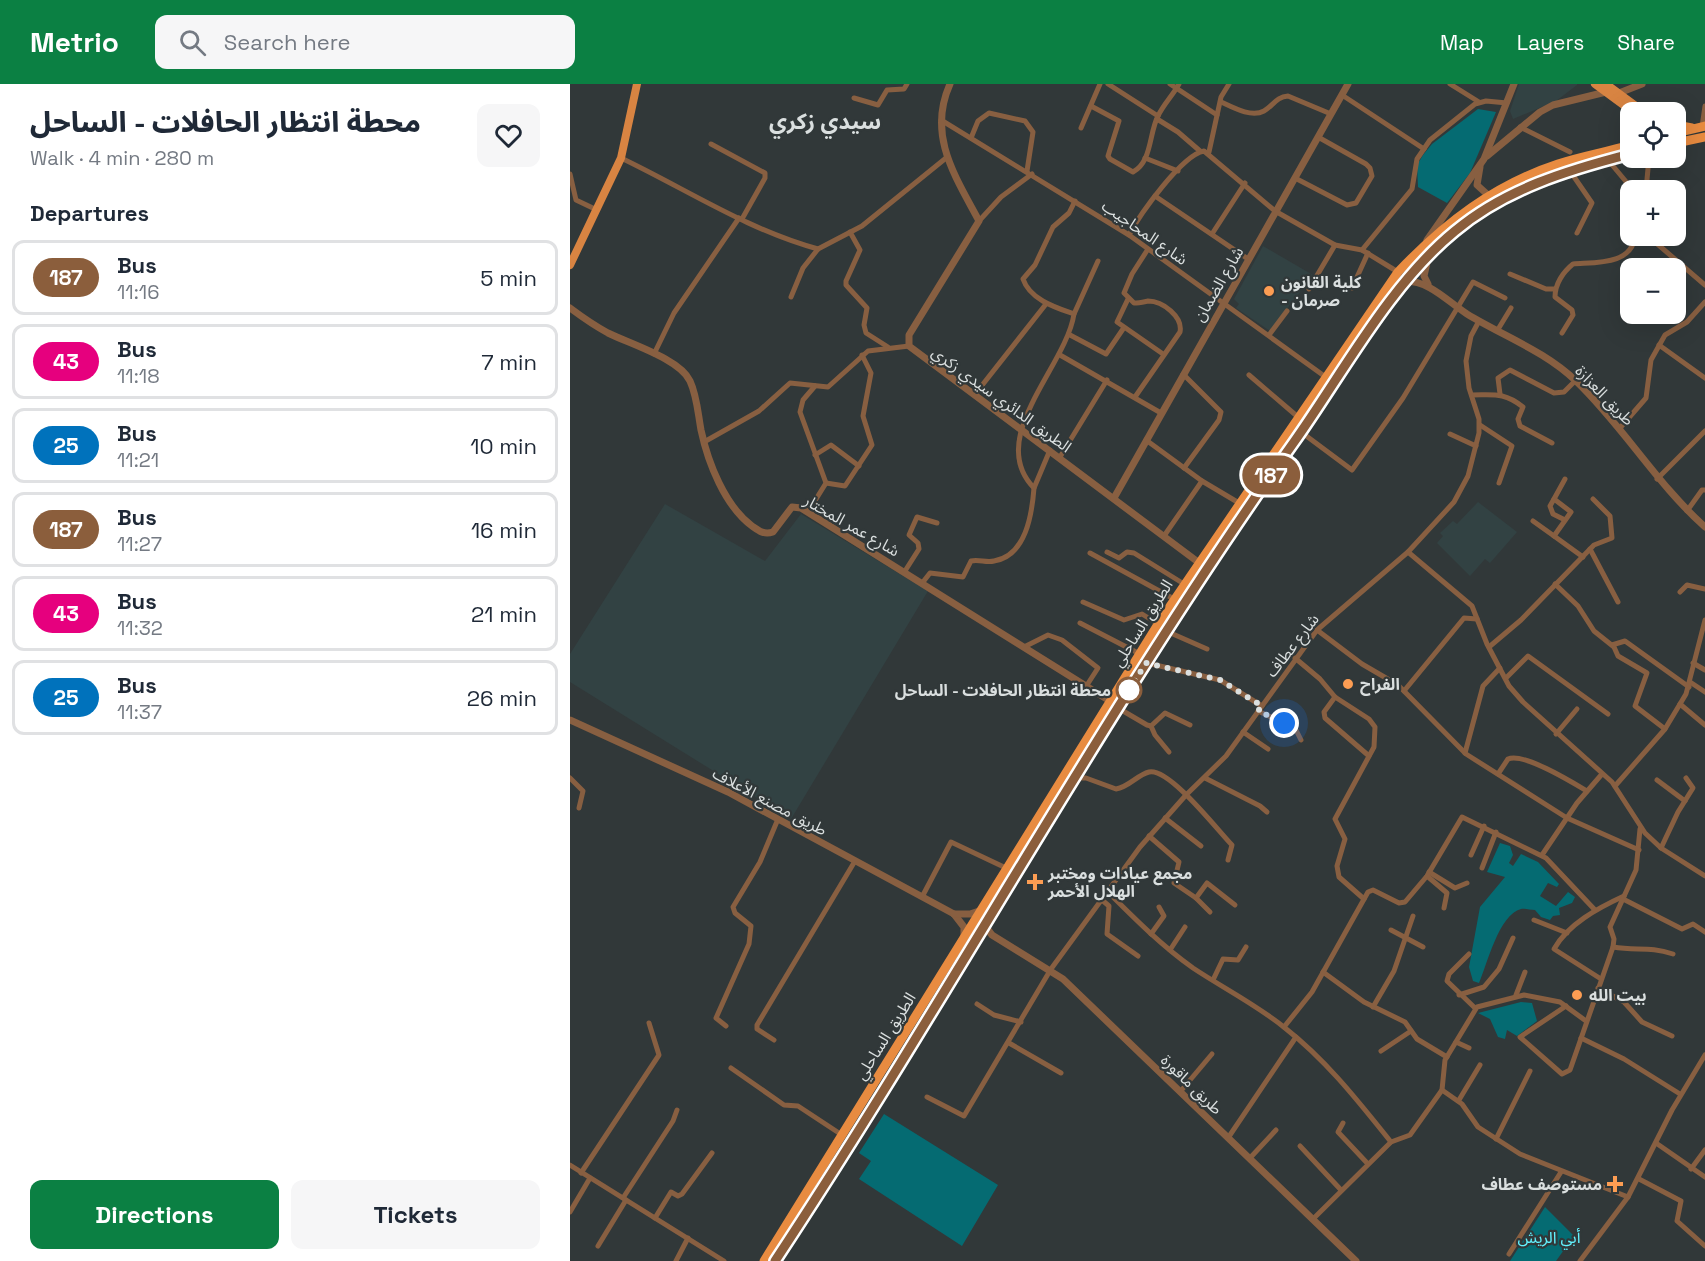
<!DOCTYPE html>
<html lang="en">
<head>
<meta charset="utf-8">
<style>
  :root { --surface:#fff; --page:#f6f6f7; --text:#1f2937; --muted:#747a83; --line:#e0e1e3; --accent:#0b8043 }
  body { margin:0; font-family:"Space Grotesk","Noto Sans Arabic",sans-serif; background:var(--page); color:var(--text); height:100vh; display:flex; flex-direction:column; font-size:22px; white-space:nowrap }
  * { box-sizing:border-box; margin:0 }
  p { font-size:20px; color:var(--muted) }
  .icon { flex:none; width:33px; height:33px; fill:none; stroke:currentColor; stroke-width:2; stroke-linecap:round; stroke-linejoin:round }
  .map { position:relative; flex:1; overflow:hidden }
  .side { display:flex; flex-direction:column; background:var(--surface); width:570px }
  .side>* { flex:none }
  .badge { padding:0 12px; border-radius:20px; font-size:21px; line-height:39px }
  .controls { position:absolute; left:1050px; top:18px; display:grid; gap:12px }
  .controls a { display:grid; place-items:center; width:66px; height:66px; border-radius:12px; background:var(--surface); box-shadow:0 6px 24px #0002; font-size:30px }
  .you { position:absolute; width:30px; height:30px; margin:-15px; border:4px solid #fff; border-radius:50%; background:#1a73e8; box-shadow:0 0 0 9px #1a73e833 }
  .map>.badge { position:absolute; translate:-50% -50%; box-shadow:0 0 0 3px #fff }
  h2 { padding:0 30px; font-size:22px; line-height:54px }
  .round { display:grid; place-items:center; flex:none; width:63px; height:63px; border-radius:12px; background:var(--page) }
  .summary { display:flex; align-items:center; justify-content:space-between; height:102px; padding:0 30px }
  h1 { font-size:28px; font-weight:800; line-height:45px }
  .action { display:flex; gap:12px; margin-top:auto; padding:12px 30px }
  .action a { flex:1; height:69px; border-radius:12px; background:var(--accent); color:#fff; font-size:24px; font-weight:800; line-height:69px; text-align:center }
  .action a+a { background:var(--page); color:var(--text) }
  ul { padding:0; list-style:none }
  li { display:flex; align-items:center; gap:18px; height:75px; margin:0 12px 9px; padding:0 18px; border:3px solid var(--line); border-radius:12px }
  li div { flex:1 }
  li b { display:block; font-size:22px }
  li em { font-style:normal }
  li .badge { min-width:66px; font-weight:700; text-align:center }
  header { display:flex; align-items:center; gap:36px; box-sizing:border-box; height:84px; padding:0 30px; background:var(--accent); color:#fff }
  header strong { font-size:28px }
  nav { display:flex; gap:33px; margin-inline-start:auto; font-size:21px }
  .search { width:420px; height:54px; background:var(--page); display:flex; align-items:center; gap:15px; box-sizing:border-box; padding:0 21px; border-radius:12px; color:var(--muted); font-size:22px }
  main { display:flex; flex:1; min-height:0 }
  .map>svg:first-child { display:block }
  .built { fill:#324243 }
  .green { fill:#056b72 }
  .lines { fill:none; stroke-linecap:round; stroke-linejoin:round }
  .minor { stroke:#885f41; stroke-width:5 }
  .tertiary { stroke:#885f41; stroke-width:7 }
  .primary { stroke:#d88442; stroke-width:8 }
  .trunk { stroke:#e88b40; stroke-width:9 }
  .line-casing { stroke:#fff; stroke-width:14 }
  .line { stroke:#8b5e3c; stroke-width:9 }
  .walk { stroke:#dadfdf; stroke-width:6; stroke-dasharray:0 10.8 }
  .poi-dot { fill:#fc9d53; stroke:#313839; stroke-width:2 }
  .stop-dot { fill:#fff; stroke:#8b5e3c; stroke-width:3 }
  .labels { text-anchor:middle; stroke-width:4.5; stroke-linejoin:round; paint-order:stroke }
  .street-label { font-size:16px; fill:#dadfdf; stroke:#313839 }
  .poi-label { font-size:16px; font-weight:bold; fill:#dadfdf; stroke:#313839; text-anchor:start }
  .stop-label { font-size:16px; font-weight:bold; fill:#dadfdf; stroke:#313839; text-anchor:end }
  .park-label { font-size:16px; fill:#62f3ff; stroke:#313839 }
  .district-label { font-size:22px; font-weight:bold; fill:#dadfdf; stroke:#313839 }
</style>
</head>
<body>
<header>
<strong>Metrio</strong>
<div class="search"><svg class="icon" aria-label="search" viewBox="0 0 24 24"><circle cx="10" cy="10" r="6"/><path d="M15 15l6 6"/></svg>Search here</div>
<nav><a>Map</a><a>Layers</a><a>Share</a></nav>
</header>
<main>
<section class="side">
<div class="summary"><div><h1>محطة انتظار الحافلات - الساحل</h1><p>Walk · 4 min · 280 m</p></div><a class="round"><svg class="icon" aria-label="heart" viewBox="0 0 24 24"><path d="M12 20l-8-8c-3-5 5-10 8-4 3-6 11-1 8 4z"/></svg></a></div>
<h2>Departures</h2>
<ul>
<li><span class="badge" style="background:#8b5e3c;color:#fff">187</span><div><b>Bus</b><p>11:16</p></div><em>5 min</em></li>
<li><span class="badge" style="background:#e6007e;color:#fff">43</span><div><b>Bus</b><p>11:18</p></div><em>7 min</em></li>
<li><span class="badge" style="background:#0072bc;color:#fff">25</span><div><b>Bus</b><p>11:21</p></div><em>10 min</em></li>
<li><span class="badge" style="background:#8b5e3c;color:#fff">187</span><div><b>Bus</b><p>11:27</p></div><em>16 min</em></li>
<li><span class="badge" style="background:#e6007e;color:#fff">43</span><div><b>Bus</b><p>11:32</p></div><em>21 min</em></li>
<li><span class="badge" style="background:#0072bc;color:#fff">25</span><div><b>Bus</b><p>11:37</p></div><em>26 min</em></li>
</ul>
<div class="action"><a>Directions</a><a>Tickets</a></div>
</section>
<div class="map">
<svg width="1135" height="1177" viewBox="0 0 1135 1177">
  <rect width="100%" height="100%" fill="#313839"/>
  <g class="built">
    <polygon points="949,0 1007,0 1007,1 986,17 943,35 940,27"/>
    <polygon points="693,162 743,191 700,247 666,224 669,220 664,215"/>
    <polygon points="908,418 947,448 920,479 915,475 900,492 867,459 873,452 870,449 883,437 887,440"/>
    <polygon points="95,420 195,477 231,430 358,507 221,735 0,598 0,570"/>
  </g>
  <g class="green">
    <polygon points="908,25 926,28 900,89 877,119 848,103 847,81 853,71 862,60"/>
    <path d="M 930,759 L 940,762 L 943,771 L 939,779 L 943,782 L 951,770 L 968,778 L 989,800 L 987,803 L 978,799 L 970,812 L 986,822 L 998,808 L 1005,813 L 1002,819 L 989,824 L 990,831 L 983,832 L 980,836 L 971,833 L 965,826 C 960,826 954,824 951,825 C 929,830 917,881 909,899 L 903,897 L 899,883 L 910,823 L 935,793 L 917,788 Z"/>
    <polygon points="951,918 962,919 967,937 947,952 937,946 935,955 928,953 920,935 908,929"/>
    <polygon points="314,1030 428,1101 392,1162 289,1095 301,1077 289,1069"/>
    <polygon points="975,1123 1004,1152 986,1177 940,1177"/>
  </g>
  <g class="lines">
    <g class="minor">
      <polyline points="538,0 588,32"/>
      <polyline points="600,0 647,31"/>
      <polyline points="880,0 909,18"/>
      <polyline points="772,11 854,65"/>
      <polyline points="284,14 308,21 317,6 334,5 337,0"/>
      <path d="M 651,18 C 662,23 681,34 694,27 C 703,22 706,13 718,12 L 761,30"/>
      <path d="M 521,22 L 549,37 L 538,72 L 540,75 L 563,88 C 582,78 579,49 588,32 C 593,21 603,11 609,0"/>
      <polyline points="587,35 608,48 630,67"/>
      <polyline points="371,36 559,151 757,294"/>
      <polyline points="950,43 1000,68"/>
      <polyline points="1132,43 1135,22"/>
      <polyline points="511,44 530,0"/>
      <polyline points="401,54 408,37 419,29 455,37 463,48 457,87"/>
      <polyline points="141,60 195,89 195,94 172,135"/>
      <polyline points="639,68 651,13 659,0"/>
      <path d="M 51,74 C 116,105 178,146 248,165"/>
      <polyline points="575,74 608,87"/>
      <polyline points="1038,76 1063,106"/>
      <polyline points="1000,87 1022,119 1007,149"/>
      <polyline points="0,90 6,116 27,126"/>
      <polyline points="725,94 777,121 786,119 802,92 800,84 796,80 748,53"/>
      <polyline points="1076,106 1079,74"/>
      <polyline points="585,112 678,175"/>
      <polyline points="409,137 431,113 462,90"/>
      <polyline points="280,148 290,166 276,197 276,201 297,224 294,241 296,249 318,263"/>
      <polyline points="642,150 675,99"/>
      <path d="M 559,151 C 570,130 612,71 634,67 L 705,127 L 765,161 L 792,166 L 828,188"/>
      <polyline points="1078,152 1135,201"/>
      <polyline points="792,166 842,105 847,75 860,56 905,20 916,17 937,19"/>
      <polyline points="940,190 976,205 985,205"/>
      <polyline points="782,204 798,169"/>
      <polyline points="739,205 765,161"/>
      <polyline points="221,213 233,184 248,165 292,142 376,74"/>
      <polyline points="558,215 547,238 593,270"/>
      <polyline points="504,230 528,177"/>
      <polyline points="927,247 941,224"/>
      <path d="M 992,249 L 1003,231 L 1002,226 L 985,213 C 985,200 993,188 1003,180 C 1026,178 1062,181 1065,152"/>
      <polyline points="500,251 536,270 553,245"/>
      <polyline points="699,251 717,227"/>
      <polyline points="1089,261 1135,294"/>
      <polyline points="84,270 104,229 169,134"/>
      <polyline points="490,271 591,329"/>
      <polyline points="613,290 651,328 649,336 614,384"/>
      <polyline points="679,291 728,333"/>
      <polyline points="406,309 476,220"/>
      <polyline points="930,310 928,294 940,286 984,309 994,308 1006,296"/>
      <path d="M 902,311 C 924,311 934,308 953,323 L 948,335 L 950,342 L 982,359"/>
      <path d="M 565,313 L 610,248 C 613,233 593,217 578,217 C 573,218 569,219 564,219 L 554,209 L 562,190 L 578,165"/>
      <polyline points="910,341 942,362 929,399"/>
      <polyline points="1050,344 1076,314 1081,276 1095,251 1117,238 1135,218"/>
      <polyline points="731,348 782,386 833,314 903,198 935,214"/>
      <polyline points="880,350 906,362"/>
      <polyline points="576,356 632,397 669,419"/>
      <polyline points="134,358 189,327 220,299 258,303 298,267 339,262"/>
      <polyline points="245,371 261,361 289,382"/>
      <polyline points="490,373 537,296"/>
      <polyline points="995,395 984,415 1001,428 984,452 1013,473"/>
      <polyline points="1087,395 1135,347"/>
      <polyline points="256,399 275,402 302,361 293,332 301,289 292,271"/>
      <polyline points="464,404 480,366"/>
      <polyline points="984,415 980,422 983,430 995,436"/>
      <polyline points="1117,427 1132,406 1135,406"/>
      <polyline points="238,428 256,399 230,328 233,316 245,302"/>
      <polyline points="963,437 984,452"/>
      <polyline points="594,452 632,397"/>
      <polyline points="1020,465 1048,518"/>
      <polyline points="537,468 549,474 557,468 564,469 614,500"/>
      <polyline points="838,468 902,522 917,560 939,602 953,618 1042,698 1075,749 1091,764 1135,792"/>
      <polyline points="520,469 604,515"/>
      <polyline points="335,487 349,465 348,459 339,451 347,433 367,439"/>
      <path d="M 353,498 L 360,489 L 393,493 L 401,477 C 409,475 416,479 424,477 C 456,472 462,430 464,404 C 415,354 496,283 504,230 C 487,224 460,216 453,195 L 465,181 L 483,143 L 499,129 L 505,117"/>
      <polyline points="985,500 1008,522 1024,547 1044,563 1048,572 1077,589 1065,622 1095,645"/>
      <polyline points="1110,508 1117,501 1135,505"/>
      <polyline points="513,518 554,536 572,530 588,540"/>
      <polyline points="510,539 570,570"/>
      <polyline points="747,546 792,580 828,601 896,670 997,734 1069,766"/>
      <polyline points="596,547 637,565"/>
      <polyline points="1042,561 1055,557 1119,603"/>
      <polyline points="456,562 478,551 492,556 528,584 517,601"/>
      <polyline points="919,563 951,536 1024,461 1042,454 1040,432 1023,415"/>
      <polyline points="725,574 750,595 765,613 799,635 805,643 804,663 765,735 775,755 767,782 769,793 794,815"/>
      <polyline points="577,579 650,596 692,622"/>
      <polyline points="1123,579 1135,586"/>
      <polyline points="936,594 958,572 1038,630"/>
      <polyline points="1120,598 1135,608"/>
      <polyline points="834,607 894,534 907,535"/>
      <polyline points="765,613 754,628 755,634 799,672"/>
      <polyline points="1110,620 1135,641"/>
      <polyline points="548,624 577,641 581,642 595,629 620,641"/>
      <polyline points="688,627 725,644 731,656"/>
      <polyline points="581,642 585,651 599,668"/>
      <polyline points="673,648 698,665"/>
      <polyline points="986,650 1007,625"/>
      <polyline points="895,669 913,602 930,584"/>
      <path d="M 928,690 L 938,675 C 953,668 1002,698 1017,707"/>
      <polyline points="0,694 13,707 9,724"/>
      <path d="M 504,694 L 516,694 L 546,705 C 559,703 567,691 579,688 C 599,683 649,748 662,761 L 658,776"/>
      <polyline points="635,694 690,722 697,728"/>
      <polyline points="1087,696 1115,717"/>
      <polyline points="1045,702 1095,645 1116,610 1135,536"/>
      <polyline points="595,734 631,762"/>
      <polyline points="579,752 609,778 604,799 626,814 640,828"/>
      <polyline points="1091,764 1108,728 1123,704 1116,694"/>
      <polyline points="901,771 914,742"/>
      <polyline points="972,771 1007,719 1032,690"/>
      <polyline points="912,784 926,748"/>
      <polyline points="859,788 885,804 897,799"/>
      <polyline points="857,792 877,809 874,824"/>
      <path d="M 538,808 C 565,835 592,862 623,884 C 653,904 687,921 715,944 C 757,977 788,1017 821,1058"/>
      <polyline points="352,813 381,758 436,784"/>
      <polyline points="626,814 637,799 665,821"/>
      <polyline points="1053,815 1112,845 1123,840 1135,848"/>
      <polyline points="532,816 539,822 537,850 568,872"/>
      <polyline points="964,836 997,849"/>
      <polyline points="821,846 853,863"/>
      <polyline points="581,850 594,832 589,823"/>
      <path d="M 1043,863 C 1067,867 1079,862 1103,870"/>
      <polyline points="600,866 615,843"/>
      <polyline points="899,870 879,890 877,897 905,924"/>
      <polyline points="753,888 794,918 835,938 847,955 877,973"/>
      <path d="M 1031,895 L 984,865 C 998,840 1028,824 1054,812"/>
      <polyline points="643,896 653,875 668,876 676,863"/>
      <polyline points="1028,904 1054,918 1072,938 1102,952"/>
      <polyline points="889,911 914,903 929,885 943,854"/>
      <polyline points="946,911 955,888"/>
      <polyline points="407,920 424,931 451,938"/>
      <polyline points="996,922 950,953 992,990 1000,986 1043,863 1044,855 1040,843 1066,786 1070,745"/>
      <polyline points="803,923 824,887 843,832"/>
      <polyline points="156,942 146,934 179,860 181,842 165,829 163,823 190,778 208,735"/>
      <polyline points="714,943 742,908 798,808 803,806 829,819 835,818 857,792 892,733 976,774 1025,826"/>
      <polyline points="1011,954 1054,975 1110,1010"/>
      <polyline points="204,956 187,945 187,941 285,777"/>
      <polyline points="886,958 899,964"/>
      <polyline points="439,959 491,989"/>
      <polyline points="811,967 841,947"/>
      <polyline points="161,984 214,1021 228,1022 272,1051"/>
      <polyline points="872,1006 892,1020 908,1043 950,1070 1058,1113"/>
      <polyline points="610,1008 642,970"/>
      <polyline points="357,1013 394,1032 481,885 570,763 616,711 656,672 747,546 838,468 884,418 898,392 909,349 909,335 899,304 896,277 901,252 909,237"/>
      <polyline points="889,1016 910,981"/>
      <polyline points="773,1039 768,1048 798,1080"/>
      <polyline points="658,1054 726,953"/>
      <polyline points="926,1055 960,987"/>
      <polyline points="1086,1059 1135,1093"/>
      <polyline points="730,1062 771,1106"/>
      <polyline points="680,1074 706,1046"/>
      <polyline points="0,1081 154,1177"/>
      <polyline points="1121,1085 1135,1066"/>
      <polyline points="11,1089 89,971 79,939"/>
      <polyline points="1069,1095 1111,1117 1107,1137 1135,1162"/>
      <polyline points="53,1114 103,1037 107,1026"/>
      <polyline points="0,1128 20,1094"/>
      <polyline points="85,1134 101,1108 108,1112 112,1110 142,1069"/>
      <polyline points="743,1135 821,1058 840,1051 872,1006 875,976 907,923 954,911 990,918 1016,937"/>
      <polyline points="28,1162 56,1116"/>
      <polyline points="939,1170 991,1088"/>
      <polyline points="106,1177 118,1154"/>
      <polyline points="1010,1177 1058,1113 1102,1026 1135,971"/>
    </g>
    <g class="tertiary">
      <path d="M 380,0 C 357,51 385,92 409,137 L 339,251 L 339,262 L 628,478"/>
      <polyline points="1049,9 1072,0"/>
      <polyline points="917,72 970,28 983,21 1036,8"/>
      <polyline points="910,83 907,101 918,111"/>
      <polyline points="857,156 914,75 944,0"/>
      <polyline points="858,174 854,192 858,200"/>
      <path d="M 835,197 C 860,197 877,217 897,230 C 933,252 975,267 1006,297 C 1053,342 1086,399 1135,443"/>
      <path d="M 0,224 C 12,233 25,242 38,249 C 60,260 110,275 120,297 C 127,312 128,330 131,346 C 138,379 155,422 182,442 C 189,447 194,451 203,448 L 222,423 L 231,424 L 540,617"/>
      <polyline points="544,414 778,0"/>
      <polyline points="0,636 158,708 384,830 394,843 394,852"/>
      <polyline points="384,830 400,830 409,827"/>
      <polyline points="415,842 422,851 493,895 786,1177"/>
    </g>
    <g class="primary">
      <polyline points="1025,0 1063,28"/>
      <polyline points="1036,0 1074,28"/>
      <polyline points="0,181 51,74 67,0"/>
    </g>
    <g class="trunk">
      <polyline points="1072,27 1075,28"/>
      <polyline points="1106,41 1122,44"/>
      <polyline points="1106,49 1135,42"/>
      <polyline points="1106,59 1135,53"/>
      <path d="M 194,1177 L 590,537 L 828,188 C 875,139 924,101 988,80 C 1012,72 1037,68 1060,61"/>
      <path d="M 205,1177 L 254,1103 C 410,851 557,593 729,352 C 778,283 819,203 883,148 C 934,105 997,86 1060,70"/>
    </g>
  </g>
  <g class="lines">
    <g class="line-casing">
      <path id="line" d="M 205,1177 C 383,907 536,622 724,358 C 773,289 819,201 885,147 C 935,105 998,86 1060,70"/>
    </g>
    <use href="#line" class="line"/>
    <polyline class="walk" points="559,606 576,579 650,596 692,622 688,627 714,639"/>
  </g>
  <g class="poi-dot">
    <circle cx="699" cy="207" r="6"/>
    <circle cx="778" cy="600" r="6"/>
    <path d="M462 789h6v6h6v6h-6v6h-6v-6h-6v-6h6z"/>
    <circle cx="1007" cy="911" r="6"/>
    <path d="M1042 1091h6v6h6v6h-6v6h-6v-6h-6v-6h6z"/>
  </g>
  <circle class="stop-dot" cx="559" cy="606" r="12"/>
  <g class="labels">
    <g class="street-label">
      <text transform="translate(575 148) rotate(35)" y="6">شارع المحاجيب</text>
      <text transform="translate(648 200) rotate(-60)" y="6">شارع الضمان</text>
      <text transform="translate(1035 311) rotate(46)" y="6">طريق العزازة</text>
      <text transform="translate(432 315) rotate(36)" y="6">الطريق الدائري سيدي زكري</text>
      <text transform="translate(282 441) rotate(30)" y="6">شارع عمر المختار</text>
      <text transform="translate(572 539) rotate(-58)" y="6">الطريق الساحلي</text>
      <text transform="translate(722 561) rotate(-52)" y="6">شارع عطاف</text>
      <text transform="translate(200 717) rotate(28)" y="6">طريق مصنع الأعلاف</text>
      <text transform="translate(315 952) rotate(-58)" y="6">الطريق الساحلي</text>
      <text transform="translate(622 1000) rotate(44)" y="6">طريق ماقورة</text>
    </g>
    <g class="poi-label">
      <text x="711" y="204">كلية القانون<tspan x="711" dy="18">- صرمان</tspan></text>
      <text x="790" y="606">الفراح</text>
      <text x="478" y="795">مجمع عيادات ومختبر<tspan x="478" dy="18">الهلال الأحمر</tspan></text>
      <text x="1019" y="917">بيت الله</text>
      <text x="1032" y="1106" text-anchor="end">مستوصف عطاف</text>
    </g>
    <g class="stop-label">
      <text x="541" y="612">محطة انتظار الحافلات - الساحل</text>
    </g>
    <g class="park-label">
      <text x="979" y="1159">أبي الريش</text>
    </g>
    <g class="district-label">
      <text x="255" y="45">سيدي زكري</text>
    </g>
  </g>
</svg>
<div class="controls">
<a><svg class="icon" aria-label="locate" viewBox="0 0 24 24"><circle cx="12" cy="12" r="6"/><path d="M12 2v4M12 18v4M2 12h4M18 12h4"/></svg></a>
<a>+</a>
<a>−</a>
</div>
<div class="you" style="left:714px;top:639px"></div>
<b class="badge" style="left:701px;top:391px;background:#8b5e3c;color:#fff">187</b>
</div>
</main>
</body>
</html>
